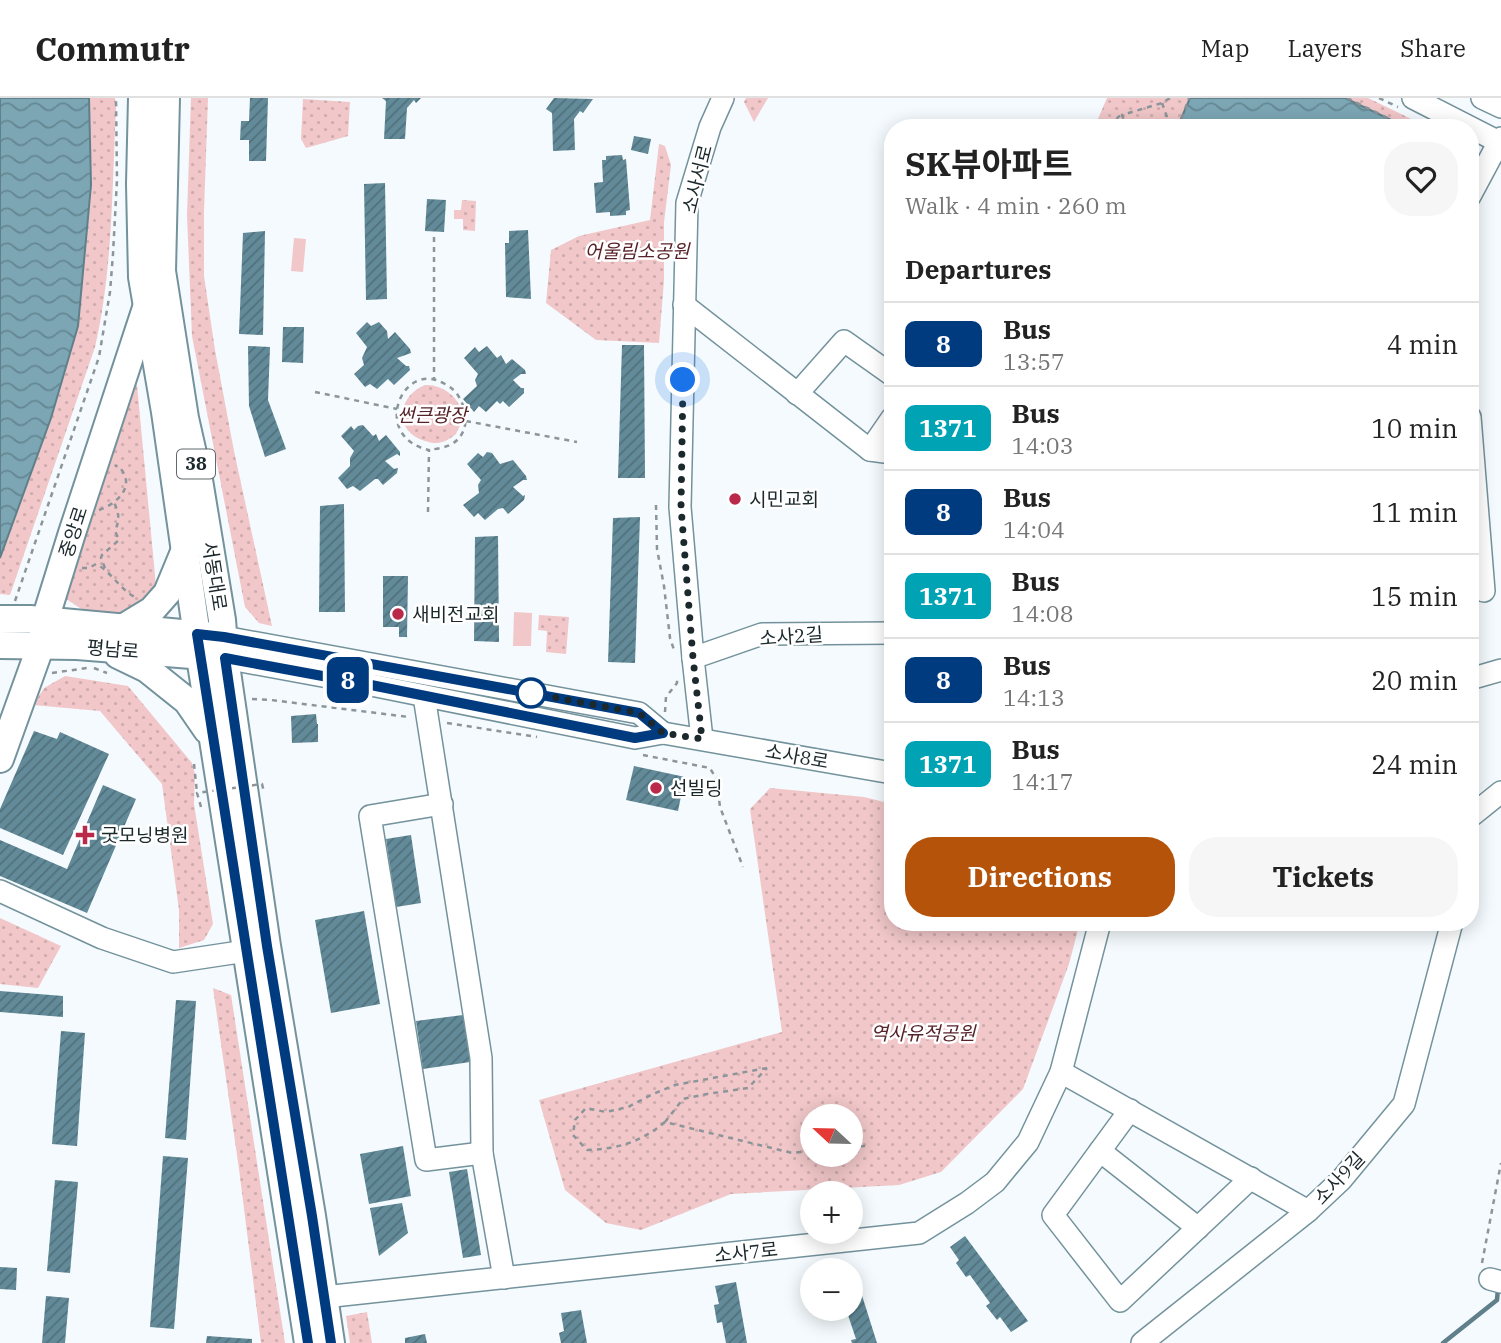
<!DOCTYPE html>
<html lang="en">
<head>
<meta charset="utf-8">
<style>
  :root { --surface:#fff; --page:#f6f6f6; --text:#222; --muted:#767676; --line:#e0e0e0; --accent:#b45309 }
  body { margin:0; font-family:"IBM Plex Serif","Noto Sans KR",serif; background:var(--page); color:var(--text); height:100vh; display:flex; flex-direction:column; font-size:26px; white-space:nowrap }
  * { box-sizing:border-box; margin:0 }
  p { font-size:23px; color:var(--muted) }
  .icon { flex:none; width:38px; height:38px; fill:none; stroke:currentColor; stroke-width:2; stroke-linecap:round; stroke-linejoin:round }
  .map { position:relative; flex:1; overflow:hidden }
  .drawer { position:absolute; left:884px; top:21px; width:595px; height:812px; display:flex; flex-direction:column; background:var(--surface); border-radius:28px; box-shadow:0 4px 18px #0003 }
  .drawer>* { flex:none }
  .badge { padding:0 14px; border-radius:10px; font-size:24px; line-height:46px }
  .needle { width:46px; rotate:292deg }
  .tools { position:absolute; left:800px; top:1006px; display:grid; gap:14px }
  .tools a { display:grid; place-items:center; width:63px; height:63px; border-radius:50%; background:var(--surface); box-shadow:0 4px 18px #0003; font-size:35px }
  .you { position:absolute; width:35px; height:35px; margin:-18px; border:5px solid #fff; border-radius:50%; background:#1a73e8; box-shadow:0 0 0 10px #1a73e833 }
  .map>.badge { position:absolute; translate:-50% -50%; box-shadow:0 0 0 4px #fff }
  h2 { padding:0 21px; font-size:26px; line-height:63px }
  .round { display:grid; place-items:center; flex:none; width:74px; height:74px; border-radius:28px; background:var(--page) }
  .overview { display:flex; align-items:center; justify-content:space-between; height:119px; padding:0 21px }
  h1 { font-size:33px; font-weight:700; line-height:52px }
  .cta { display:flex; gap:14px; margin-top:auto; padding:14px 21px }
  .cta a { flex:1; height:80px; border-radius:28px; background:var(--accent); color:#fff; font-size:28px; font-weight:700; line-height:80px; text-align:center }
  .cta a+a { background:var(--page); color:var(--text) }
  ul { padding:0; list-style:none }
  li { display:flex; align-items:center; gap:21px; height:84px; padding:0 21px; border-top:2px solid var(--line) }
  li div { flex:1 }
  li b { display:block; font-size:26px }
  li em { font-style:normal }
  li .badge { min-width:77px; font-weight:700; text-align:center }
  header { display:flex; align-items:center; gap:42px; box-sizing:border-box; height:98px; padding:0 35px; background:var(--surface); border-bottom:2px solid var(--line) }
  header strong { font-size:33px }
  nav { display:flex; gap:38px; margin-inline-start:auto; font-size:24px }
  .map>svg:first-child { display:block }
  .green { fill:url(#green-dots); fill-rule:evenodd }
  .pitch { fill:#f1c7c9 }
  .water { fill:url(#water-waves); stroke:#5f808b; stroke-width:2 }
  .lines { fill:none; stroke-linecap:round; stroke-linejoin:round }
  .stream { stroke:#5f808b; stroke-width:4.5 }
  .building { fill:url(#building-hatch) }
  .minor-casing { stroke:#73929c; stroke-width:24 }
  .major-casing { stroke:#73929c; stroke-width:30 }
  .path { stroke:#8c9599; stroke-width:2.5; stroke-dasharray:5 5; stroke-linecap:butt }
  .minor { stroke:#fff; stroke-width:21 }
  .major { stroke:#fff; stroke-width:26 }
  .path-bridge { stroke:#8c9599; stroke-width:2.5; stroke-dasharray:5 5; stroke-linecap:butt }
  .line-casing { stroke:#fff; stroke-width:16 }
  .line { stroke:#003b80; stroke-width:10 }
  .walk { stroke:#1b282c; stroke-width:7; stroke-dasharray:0 12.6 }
  .poi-dot { fill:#ba2949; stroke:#fff; stroke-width:2.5 }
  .stop-dot { fill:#fff; stroke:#003b80; stroke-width:3.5 }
  .labels { text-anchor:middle; stroke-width:5; stroke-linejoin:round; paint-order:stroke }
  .shield { fill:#fff; stroke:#5f686b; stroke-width:2 }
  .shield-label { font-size:18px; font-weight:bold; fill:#1b282c }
  .street-label { font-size:19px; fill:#1b282c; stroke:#fff }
  .park-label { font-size:19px; font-style:italic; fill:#572229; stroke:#fff }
  .poi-label { font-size:19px; fill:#1b282c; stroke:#fff; text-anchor:start }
</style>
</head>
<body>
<header>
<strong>Commutr</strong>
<nav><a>Map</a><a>Layers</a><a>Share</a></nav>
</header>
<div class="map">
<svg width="1501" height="1245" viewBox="0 0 1501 1245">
  <defs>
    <pattern id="green-dots" width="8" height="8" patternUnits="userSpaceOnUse" patternTransform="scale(1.75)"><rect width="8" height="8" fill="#f1c7c9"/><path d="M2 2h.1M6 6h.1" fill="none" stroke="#ceabad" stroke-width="1.8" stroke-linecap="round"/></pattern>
    <pattern id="water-waves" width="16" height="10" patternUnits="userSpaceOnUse" patternTransform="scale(1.75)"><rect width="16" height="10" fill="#7ca6b4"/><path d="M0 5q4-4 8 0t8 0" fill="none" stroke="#658793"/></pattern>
    <pattern id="building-hatch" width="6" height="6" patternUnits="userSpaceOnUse" patternTransform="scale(1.75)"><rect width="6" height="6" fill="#628a98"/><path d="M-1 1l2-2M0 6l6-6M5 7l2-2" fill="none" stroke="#50717c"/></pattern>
  </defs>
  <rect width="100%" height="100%" fill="#f4fafd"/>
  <g class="green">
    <path d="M 89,0 L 115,0 L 116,9 C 112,89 113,171 95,249 L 10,497 L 0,496 L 0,460 L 51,320 L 78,228 L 91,87 Z"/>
    <polygon points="191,0 208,0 204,113 204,178 215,252 234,353 272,528 259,525 245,509 192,238 187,117"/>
    <polygon points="746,0 768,0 754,24 744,4"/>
    <polygon points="1107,0 1368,0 1430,30 1094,30"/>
    <polygon points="303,1 350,4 348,38 306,50 301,41"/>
    <polygon points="659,46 665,48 671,67 664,124 664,182 659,245 596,242 546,205 551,152 579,138 650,122"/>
    <polygon points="462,102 476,103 475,133 463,132 463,121 454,121 454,112 461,112"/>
    <polygon points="130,281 137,287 156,488 152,500 125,516 83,512 63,499"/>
    <path d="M 425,287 C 442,286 462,300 462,319 C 462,325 458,331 456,336 C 452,339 447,343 442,344 C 437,346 431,345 425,343 C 394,334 396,299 425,287 Z"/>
    <polygon points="539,517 569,519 566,556 546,554 547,533 538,532"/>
    <polygon points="65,578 128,588 192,665 195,676 194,706 213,826 204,842 179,850 179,812 162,686 100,613 33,607 44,590"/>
    <path d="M 770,690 L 864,699 L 892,706 L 892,824 L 1080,824 L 1069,866 L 1023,991 L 941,1074 L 899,1087 L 731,1096 L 641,1132 L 606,1125 L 565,1092 L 539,1002 L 782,934 L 750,711 ZM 812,1018 L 850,1018 L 850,1057 L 812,1057 Z"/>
    <polygon points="0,820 61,848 38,890 0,886"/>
    <polygon points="213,890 231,897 285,1245 261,1245 239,1071"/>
    <polygon points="367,1214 372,1245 350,1245 346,1218"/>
  </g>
  <g class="pitch">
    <polygon points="294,140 306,141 303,174 291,173"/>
    <polygon points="514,514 532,515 531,548 513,548"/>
  </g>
  <g class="water">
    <polygon points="0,0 89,0 91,87 78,228 51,320 0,460"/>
    <polygon points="1190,0 1345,0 1408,30 1177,30"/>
  </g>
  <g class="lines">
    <polyline class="stream" points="1443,1245 1497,1202 1498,1190"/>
  </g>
  <g class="building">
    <polygon points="250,0 268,0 266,63 249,63 249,42 240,42 241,23 249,23"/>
    <polygon points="382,0 421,0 416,5 414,2 407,10 405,41 384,41 386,3"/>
    <polygon points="554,0 593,1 583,15 580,13 574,21 575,52 553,53 552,15 546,11"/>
    <polygon points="634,38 651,41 648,56 631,52"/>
    <polygon points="622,57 623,62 626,61 630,112 626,113 626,117 610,118 610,114 596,115 594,85 603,84 602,62 606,62 606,58"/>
    <polygon points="385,85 387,201 366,202 364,86"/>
    <polygon points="427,101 446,102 444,134 425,133"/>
    <polygon points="528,132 531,201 506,199 505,145 509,145 509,133"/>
    <polygon points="265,133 263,237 239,236 243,135"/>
    <polygon points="367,224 371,228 379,224 387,233 388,241 395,234 410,251 411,255 397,260 406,268 409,268 410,272 394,287 388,281 377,291 370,286 365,289 354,276 364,267 362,260 367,249 356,235"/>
    <polygon points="283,229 304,229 303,265 282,264"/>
    <polygon points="622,247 644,247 645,380 618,380"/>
    <polygon points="248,248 270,249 268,302 286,351 265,359 249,308"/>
    <polygon points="487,248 497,260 501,257 506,266 512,261 525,272 526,276 521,276 513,282 521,290 524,290 524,295 509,309 503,303 500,306 497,303 486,314 479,308 474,314 463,301 477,288 475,282 478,276 464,260 475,249 479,254"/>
    <polygon points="363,327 373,338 376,336 379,343 386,337 400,354 400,358 397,356 385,363 394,371 398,370 397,375 383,387 378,381 375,381 360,393 353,388 347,391 338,380 350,368 350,360 354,353 341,338 351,328 354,332 358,328"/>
    <polygon points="487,354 492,355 500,366 513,362 526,378 527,382 523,382 513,389 523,398 525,397 524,402 508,416 503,410 498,411 485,422 478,415 474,419 463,407 479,395 478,387 481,382 467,366 478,355 483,359"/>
    <polygon points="344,406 345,514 319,514 320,408"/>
    <polygon points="640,419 635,565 608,564 613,420"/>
    <polygon points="498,438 499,544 474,543 475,439"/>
    <polygon points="383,478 408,478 407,539 399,539 399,529 383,529"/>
    <polygon points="316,616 317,626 318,626 318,644 292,645 291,618"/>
    <polygon points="34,633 57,641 60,634 109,656 63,757 0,730 0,711"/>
    <polygon points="634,668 685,679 678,713 626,702"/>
    <polygon points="103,687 136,701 87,815 0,778 0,742 67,771"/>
    <polygon points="411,737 421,805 396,809 386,741"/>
    <polygon points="364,813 380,906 331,915 315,822"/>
    <polygon points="0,893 63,898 63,919 0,914"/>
    <polygon points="176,902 196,903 186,1042 165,1040"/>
    <polygon points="463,917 470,964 423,971 416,923"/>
    <polygon points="61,933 85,935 77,1048 52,1046"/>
    <polygon points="403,1048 411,1098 369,1106 360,1056"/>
    <polygon points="163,1058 188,1060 174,1231 150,1229"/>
    <polygon points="467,1071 481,1157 463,1160 449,1074"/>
    <polygon points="55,1082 78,1084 70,1175 47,1173"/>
    <polygon points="402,1105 408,1135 379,1158 370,1110"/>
    <polygon points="965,1138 1028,1223 1011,1234 1000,1219 997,1222 986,1208 990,1205 970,1177 966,1179 956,1165 959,1162 950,1149"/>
    <polygon points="0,1169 17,1170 16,1192 0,1191"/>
    <polygon points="853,1169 877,1245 852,1245 851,1242 856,1241 846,1211 850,1211 850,1172 845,1172"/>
    <polygon points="736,1184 747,1245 726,1245 722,1224 717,1225 714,1207 719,1206 715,1188"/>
    <polygon points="46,1198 69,1200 65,1245 42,1245"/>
    <polygon points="581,1212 587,1245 561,1245 559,1235 564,1233 561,1215"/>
    <polygon points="425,1236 427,1245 405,1245 405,1240"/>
    <polygon points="207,1238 252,1241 252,1245 206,1245"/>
  </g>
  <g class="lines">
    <g class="minor-casing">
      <g id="minor">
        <polyline points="1413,0 1499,44"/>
        <polyline points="1482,0 1501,9"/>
        <polyline points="1470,98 1501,40"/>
        <polyline points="684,207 870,352 892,355"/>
        <polyline points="797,296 844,243 892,277"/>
        <polyline points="1470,319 1484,493"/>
        <polyline points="870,352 892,320"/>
        <polyline points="224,539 639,615 663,635"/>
        <polyline points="225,560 366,586 635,640 663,635 892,675"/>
        <polyline points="693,560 762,536 892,535"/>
        <polyline points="1470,581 1501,572"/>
        <polyline points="424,598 481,960 482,1055 504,1180"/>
        <polyline points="702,641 693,560 680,409 687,105 710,29 723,0"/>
        <polyline points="442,706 370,718 426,1062 482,1055"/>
        <polyline points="1470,719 1501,694"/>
        <polyline points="0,793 102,840 173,864 246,853"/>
        <polyline points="1061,974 1308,1113 1341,1082 1404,1006 1452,824"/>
        <polyline points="1130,1012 1053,1117 1120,1203 1251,1080"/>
        <polyline points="1100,1053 1198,1130"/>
        <polyline points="1490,1181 1501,1184"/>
        <polyline points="324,1199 919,1135 967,1105 995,1084 1028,1044 1061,974 1100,824"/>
        <polyline points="1142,1245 1308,1113"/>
      </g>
    </g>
    <g class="major-casing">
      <g id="major">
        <polyline points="142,0 140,86 142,179 165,314 200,559 308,1245"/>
        <polyline points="166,0 162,173 185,320 199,382 222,522 225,560 267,848 312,1118 331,1245"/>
        <polyline points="0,521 30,521 214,538"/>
        <polyline points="124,529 152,512 167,495 184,454"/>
        <polyline points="0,547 77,548 217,559"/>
        <polyline points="118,557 147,571 187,603 207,632"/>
        <polyline points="0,661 41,547 45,522 72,435 146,210"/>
      </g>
    </g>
    <g class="path">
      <polyline points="1347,0 1408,30"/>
      <polyline points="1379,0 1398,9"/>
      <polyline points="1162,5 1171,30"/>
      <polyline points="1112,30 1118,19 1122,17"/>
      <polyline points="1127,30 1122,17 1162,5 1170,0"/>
      <polyline points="1178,30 1189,0"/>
      <polyline points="434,139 434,281"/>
      <polyline points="315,294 397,311"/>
      <polyline points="466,323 577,344"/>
      <polyline points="656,407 657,451 664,488 670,540 674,552"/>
      <path d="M 99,412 C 119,405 137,386 118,368 L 115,368"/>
      <path d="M 428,414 L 429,352 C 370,339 402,260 445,286 C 452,290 457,294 460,301 C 469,317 468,338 450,347 C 443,350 435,351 429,352"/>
      <path d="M 82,470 L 89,470 L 96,466 C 112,474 119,491 135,499"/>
      <path d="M 105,470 L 101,460 L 102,457 L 119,442 L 115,433 C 120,421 119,416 114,404"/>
      <polyline points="15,503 99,259 110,194 113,156 117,82 116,0"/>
      <polyline points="94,570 107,575"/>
      <polyline points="52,575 87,570"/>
      <polyline points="252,601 271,602 409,619"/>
      <polyline points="665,614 666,599 677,585 677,579"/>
      <polyline points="447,625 537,639"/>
      <polyline points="643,657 710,670 717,682 718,694"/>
      <polyline points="194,666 197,695"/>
      <polyline points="718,693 720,709 743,769"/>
      <path d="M 767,970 L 675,987 L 653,996 L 628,1009 L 606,1014 L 586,1010 L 575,1022 L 573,1037 L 587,1052 C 618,1051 641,1044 665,1024 L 792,1055 L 812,1053"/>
      <polyline points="665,1024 683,1001 707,996 748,990 767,970"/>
      <polyline points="850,1049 866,1048"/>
      <polyline points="1482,1165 1501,1065"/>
    </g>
    <use href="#minor" class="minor"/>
    <use href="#major" class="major"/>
    <polyline class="path-bridge" points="201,709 197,695 262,686 264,694"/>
  </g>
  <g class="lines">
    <g class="line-casing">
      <polyline id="line" points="308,1245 197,536 224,539 639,615 663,635 635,640 366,586 225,560 267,848 312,1118 331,1245"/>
    </g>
    <use href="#line" class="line"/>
    <polyline class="walk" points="531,595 639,615 663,635 702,641 693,560 681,409 683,282"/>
  </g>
  <g class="poi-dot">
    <circle cx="735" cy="401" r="7"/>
    <circle cx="398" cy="516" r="7"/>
    <circle cx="656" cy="690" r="7"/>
    <path d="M81.5 726.5h7v7h7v7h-7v7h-7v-7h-7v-7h7z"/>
  </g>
  <circle class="stop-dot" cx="531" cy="595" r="14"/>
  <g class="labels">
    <rect class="shield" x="177" y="351.5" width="38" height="29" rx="5"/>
    <g class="shield-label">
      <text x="196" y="372">38</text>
    </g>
    <g class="street-label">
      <text transform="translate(697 81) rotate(-76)" y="7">소사서로</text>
      <text transform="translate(73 434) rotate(-72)" y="7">중앙로</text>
      <text transform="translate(215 478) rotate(81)" y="7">서동대로</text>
      <text transform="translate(791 538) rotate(-4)" y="7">소사2길</text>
      <text transform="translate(113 551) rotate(5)" y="7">평남로</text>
      <text transform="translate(797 658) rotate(10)" y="7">소사8로</text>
      <text transform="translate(1339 1080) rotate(-47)" y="7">소사9길</text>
      <text transform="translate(746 1154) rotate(-6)" y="7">소사7로</text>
    </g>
    <g class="park-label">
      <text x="637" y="160">어울림소공원</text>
      <text x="432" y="324">썬큰광장</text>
      <text x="923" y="942">역사유적공원</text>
    </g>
    <g class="poi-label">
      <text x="749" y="408">시민교회</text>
      <text x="412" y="523">새비전교회</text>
      <text x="670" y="697">선빌딩</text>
      <text x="101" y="744">굿모닝병원</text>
    </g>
  </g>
</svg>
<div class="tools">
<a><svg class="needle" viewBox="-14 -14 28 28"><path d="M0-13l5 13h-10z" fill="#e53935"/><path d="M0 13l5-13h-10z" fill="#767676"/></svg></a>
<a>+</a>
<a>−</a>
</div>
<div class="you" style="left:683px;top:282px"></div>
<b class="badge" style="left:348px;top:582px;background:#003b80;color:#fff">8</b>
<section class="drawer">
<div class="overview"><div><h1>SK뷰아파트</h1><p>Walk · 4 min · 260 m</p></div><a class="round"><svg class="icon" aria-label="heart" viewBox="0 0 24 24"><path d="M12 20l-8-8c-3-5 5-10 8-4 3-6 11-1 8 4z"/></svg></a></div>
<h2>Departures</h2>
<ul>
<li><span class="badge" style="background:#003b80;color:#fff">8</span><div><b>Bus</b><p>13:57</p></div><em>4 min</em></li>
<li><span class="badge" style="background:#00a3b4;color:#fff">1371</span><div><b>Bus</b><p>14:03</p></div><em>10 min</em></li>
<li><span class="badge" style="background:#003b80;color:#fff">8</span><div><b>Bus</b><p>14:04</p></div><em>11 min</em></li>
<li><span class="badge" style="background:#00a3b4;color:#fff">1371</span><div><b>Bus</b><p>14:08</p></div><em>15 min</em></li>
<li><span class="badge" style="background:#003b80;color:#fff">8</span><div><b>Bus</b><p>14:13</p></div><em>20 min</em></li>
<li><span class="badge" style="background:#00a3b4;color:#fff">1371</span><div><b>Bus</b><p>14:17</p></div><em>24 min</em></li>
</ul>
<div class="cta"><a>Directions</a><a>Tickets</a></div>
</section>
</div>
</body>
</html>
